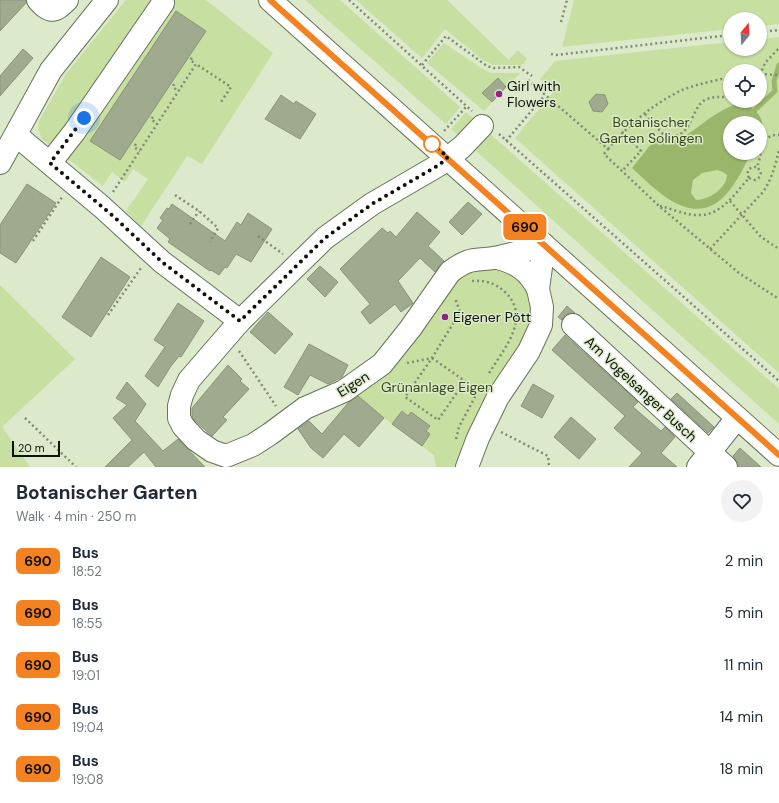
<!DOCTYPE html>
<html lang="en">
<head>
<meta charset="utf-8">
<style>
  :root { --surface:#fff; --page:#f2f2f3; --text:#1f2937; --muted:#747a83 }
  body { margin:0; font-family:"DM Sans",sans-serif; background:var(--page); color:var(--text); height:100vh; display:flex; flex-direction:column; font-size:15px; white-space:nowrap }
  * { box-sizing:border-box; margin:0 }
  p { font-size:13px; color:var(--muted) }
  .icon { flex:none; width:22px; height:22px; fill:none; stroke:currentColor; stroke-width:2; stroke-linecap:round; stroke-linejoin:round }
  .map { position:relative; height:467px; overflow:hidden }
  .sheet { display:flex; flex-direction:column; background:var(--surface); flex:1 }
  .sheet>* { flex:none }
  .badge { padding:0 8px; border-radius:6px; font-size:14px; line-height:26px }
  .needle { width:26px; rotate:18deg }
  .controls { position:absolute; left:723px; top:12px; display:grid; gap:8px }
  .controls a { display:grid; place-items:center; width:44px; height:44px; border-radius:50%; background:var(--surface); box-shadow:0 1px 3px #0004; font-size:20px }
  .scale { position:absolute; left:12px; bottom:10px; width:48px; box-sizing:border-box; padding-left:4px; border:2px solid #0d1107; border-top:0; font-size:11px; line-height:14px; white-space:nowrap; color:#0d1107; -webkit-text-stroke:3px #dce9cb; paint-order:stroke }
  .you { position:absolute; width:20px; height:20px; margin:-10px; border:3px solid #fff; border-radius:50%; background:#1a73e8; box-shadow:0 0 0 6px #1a73e833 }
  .map>.badge { position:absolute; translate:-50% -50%; box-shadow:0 0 0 2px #fff }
  .round { display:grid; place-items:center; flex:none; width:42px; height:42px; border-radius:21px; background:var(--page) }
  .overview { display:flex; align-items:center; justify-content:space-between; height:68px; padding:0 16px }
  h1 { font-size:19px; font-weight:700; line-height:30px }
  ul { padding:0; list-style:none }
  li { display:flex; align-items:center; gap:12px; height:52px; padding:0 16px }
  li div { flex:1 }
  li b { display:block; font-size:15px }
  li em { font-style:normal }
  li .badge { min-width:44px; font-weight:700; text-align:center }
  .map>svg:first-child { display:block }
  .green { fill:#c7dfa1; fill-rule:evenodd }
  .water { fill:#9ab66b; fill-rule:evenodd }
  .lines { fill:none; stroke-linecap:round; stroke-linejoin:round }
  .stream { stroke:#9ab66b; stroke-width:5 }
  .building { fill:#9faa8e; stroke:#899478 }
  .minor-casing { stroke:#687358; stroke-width:24 }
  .major-casing { stroke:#687358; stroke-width:24 }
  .path { stroke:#818a75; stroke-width:2.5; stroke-dasharray:2 3; stroke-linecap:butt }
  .minor { stroke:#fff; stroke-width:22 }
  .major { stroke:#fff; stroke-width:22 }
  .line-casing { stroke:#fff; stroke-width:9 }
  .line { stroke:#f58220; stroke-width:6 }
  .walk { stroke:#0d1107; stroke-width:4; stroke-dasharray:0 7.2 }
  .poi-dot { fill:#932281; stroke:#dce9cb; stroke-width:1.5 }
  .stop-dot { fill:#fff; stroke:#f58220; stroke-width:2 }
  .labels { text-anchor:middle; stroke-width:3; stroke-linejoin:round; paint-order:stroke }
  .poi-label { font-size:14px; fill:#0d1107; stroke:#dce9cb; text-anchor:start }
  .park-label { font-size:14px; fill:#374913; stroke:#dce9cb }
  .street-label { font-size:14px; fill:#0d1107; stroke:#dce9cb }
</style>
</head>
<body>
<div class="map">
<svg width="779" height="467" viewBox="0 0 779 467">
  <rect width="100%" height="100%" fill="#dce9cb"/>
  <g class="green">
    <polygon points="126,0 206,0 273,53 202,164 187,156 141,226 126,211 148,179 133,169 125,182 112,172 103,186 42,139 38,129 39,121 66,74"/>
    <polygon points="305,0 340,0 460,107 446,124"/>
    <polygon points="356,0 447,0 509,60 518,50 527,59 522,65 493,65 484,61 445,29 422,58"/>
    <polygon points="574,0 779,0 779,24 760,26 760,19 730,19 730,29 562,47"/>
    <path d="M 779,37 L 779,373 L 515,138 L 554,91 L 540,79 L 555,61 L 730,42 L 730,49 L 760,49 L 760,39 ZM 730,71 L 760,71 L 760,101 L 730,101 ZM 730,123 L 760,123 L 760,153 L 730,153 Z"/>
    <polygon points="444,43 480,67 491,73 520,73 484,111 427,63"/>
    <polygon points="466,112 475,120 460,137 451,129"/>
    <polygon points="488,132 779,389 779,424 474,149"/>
    <polygon points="491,263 526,282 535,316 460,467 436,467 434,455 392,424 353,392 455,278"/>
    <polygon points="0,285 75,359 2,427 30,467 0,467"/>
  </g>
  <path class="water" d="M 738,103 C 747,102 760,112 762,122 C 763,125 761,128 760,131 L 760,123 L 730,123 L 730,153 L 751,153 C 733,190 713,228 667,198 C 655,190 643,178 632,168 L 656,138 C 677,148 694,129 710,118 C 719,112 728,107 738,103 ZM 717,170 L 723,172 L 727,175 C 727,188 709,200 696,200 L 691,193 L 693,180 L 702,173 Z"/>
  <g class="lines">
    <polyline class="stream" points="754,111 775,91 774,81 779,65"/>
  </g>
  <g class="building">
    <polygon points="0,0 26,0 26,3 0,31"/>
    <polygon points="176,11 206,31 120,160 90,141"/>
    <polygon points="23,49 33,58 0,96 0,76"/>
    <polygon points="498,78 506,87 492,102 482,93"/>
    <polygon points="596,94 605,95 608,104 602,112 593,111 589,102"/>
    <polygon points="281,95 294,104 296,101 316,114 300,139 265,119"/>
    <polygon points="27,184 56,203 16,263 0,253 0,225"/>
    <polygon points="468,202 482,214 462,235 449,222"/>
    <polygon points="172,204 225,241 237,222 241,225 248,213 272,229 251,262 236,254 227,268 225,267 219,275 211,270 210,271 168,242 170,239 157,228 163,220 160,218 167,208 169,209"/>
    <polygon points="417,212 440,232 428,246 444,261 435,272 420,258 398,281 413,303 412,304 401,312 395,304 370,324 361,312 370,304 340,269 382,228 388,233 390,231 396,237"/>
    <polygon points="101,257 130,277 91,337 62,317"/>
    <polygon points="320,266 338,282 325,297 307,279"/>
    <polygon points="178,303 204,321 181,357 179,356 171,366 158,387 145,376 165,347 154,340"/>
    <polygon points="567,306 575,313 569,313 564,316 562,320 558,317"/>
    <polygon points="268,312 293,334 275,354 250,332"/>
    <polygon points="565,335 638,402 633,407 661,431 665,427 675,437 661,453 677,467 629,467 642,453 614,428 625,416 552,350"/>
    <polygon points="309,344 348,365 342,377 328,384 310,375 298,395 284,387"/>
    <polygon points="228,365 242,379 240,381 249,389 223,417 227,420 212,436 193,419 192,415 192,408"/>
    <polygon points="127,382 146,404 135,421 163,451 178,439 205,467 156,467 144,452 128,467 105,467 132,440 113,418 127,405 116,398"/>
    <polygon points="533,384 554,396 542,418 521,406"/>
    <polygon points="677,393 714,427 708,433 671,399"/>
    <polygon points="358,396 384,418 359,447 344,434 323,458 311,448 298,429 309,421 322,434 348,403"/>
    <polygon points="402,411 408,416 411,412 430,426 426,431 430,434 422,446 392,424"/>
    <polygon points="571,417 596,439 579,459 554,437"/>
    <polygon points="740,448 761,467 738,467 738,463 733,456"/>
  </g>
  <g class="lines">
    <g class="minor-casing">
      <g id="minor">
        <path d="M 38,0 C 50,13 54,13 67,0"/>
        <polyline points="16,135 102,207 162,262 240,321"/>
        <polyline points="0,163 51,70 107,0"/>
        <polyline points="50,163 75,131 163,3"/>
        <path d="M 498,258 C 517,263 529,271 538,289"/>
        <polyline points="573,325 726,467"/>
        <path d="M 467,467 L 478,438 L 498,397 L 529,351 L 541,325 L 542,307 L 538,289 L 544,245 C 529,249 514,254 499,257 C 476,262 472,255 450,272 L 410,329 L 382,364 L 344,391 L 305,408 L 270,434 L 253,445 L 226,456 L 212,451 L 196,440 L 183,426 L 179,418 L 179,406 L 182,395 L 189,380 L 240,321 L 325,238 L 372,204 L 439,165 L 462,147 L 482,126"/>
        <polyline points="698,467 737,418"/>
      </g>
    </g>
    <g class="major-casing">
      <polyline id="major" points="270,0 779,455"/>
    </g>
    <g class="path">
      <polyline points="349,0 472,111"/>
      <polyline points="561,22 567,0"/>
      <polyline points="760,32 779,30"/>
      <polyline points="551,54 556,55 730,35"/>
      <polyline points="192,58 190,60 196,64"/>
      <polyline points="422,65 446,36 487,66 494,68 519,67 532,76"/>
      <polyline points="760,74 779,75"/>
      <polyline points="760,75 765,63 779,48"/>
      <polyline points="528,80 608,149 604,154 659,206 739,273 779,299"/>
      <polyline points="174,84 173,87 178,91"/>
      <path d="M 645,114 L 663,134 C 693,144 689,109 705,100 C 713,96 721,97 730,97"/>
      <polyline points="153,117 151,119 157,124"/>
      <polyline points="444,131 467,106"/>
      <polyline points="622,132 641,151 622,171"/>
      <polyline points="499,134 779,381"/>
      <polyline points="506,141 545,95"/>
      <polyline points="136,144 134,147 140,151"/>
      <path d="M 608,149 C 628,125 653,104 682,90 C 697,84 714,81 730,77"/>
      <polyline points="749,178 755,180 760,177 761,172 757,167"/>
      <polyline points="113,192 196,64 231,87 221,102"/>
      <polyline points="175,195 199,211 218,228 210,242"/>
      <polyline points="730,201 761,237 779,249"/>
      <path d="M 660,206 C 673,209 687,216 700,215 C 722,215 736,192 749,178 L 747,174 L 749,169 L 753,167 L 757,167 C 762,155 761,133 779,135"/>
      <polyline points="190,224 199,211"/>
      <polyline points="258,236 283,254"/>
      <polyline points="33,241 62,197"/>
      <path d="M 710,249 L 763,192 C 772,179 775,166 779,150"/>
      <path d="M 472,281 C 485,280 496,283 506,293 C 532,319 502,351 488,375"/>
      <polyline points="108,315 141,268"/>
      <polyline points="239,351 276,406"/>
      <polygon points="432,358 465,381 438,420 405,397"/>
      <polyline points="407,363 432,358 460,312 455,298"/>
      <polyline points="25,418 76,467"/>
      <polyline points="501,432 548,456 549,467"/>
      <polyline points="456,439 459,427 477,393"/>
    </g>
    <use href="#minor" class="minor"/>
    <use href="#major" class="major"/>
  </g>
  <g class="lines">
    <g class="line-casing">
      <polyline id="line" points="270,0 779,455"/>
    </g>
    <use href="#line" class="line"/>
    <polyline class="walk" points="84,118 50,163 113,216 162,262 240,321 325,238 372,204 439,165 448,157 432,144"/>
  </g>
  <g class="poi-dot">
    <circle cx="499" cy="94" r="4"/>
    <circle cx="445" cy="317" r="4"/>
  </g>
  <circle class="stop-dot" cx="432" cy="144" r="8"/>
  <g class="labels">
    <g class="poi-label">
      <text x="507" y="91">Girl with<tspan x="507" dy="16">Flowers</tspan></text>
      <text x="453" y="322">Eigener Pött</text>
    </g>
    <g class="park-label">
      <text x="651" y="127">Botanischer<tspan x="651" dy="16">Garten Solingen</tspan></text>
      <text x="437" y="392">Grünanlage Eigen</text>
    </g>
    <g class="street-label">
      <text transform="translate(353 384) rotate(-32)" y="5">Eigen</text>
      <text transform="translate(641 389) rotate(43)" y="5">Am Vogelsanger Busch</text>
    </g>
  </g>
</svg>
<div class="controls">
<a><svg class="needle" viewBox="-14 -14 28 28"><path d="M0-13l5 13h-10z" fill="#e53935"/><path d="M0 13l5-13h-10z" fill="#747a83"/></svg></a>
<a><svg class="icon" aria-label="locate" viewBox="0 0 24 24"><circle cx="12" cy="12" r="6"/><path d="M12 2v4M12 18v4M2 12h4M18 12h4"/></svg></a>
<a><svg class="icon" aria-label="layers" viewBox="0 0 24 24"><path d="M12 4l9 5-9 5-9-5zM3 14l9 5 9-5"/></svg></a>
</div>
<div class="scale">20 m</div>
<div class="you" style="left:84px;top:118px"></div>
<b class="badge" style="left:525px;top:227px;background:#f58220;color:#111">690</b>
</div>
<section class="sheet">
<div class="overview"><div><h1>Botanischer Garten</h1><p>Walk · 4 min · 250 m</p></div><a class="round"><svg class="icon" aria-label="heart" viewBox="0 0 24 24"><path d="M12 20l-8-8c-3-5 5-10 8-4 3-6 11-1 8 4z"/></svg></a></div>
<ul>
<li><span class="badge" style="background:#f58220;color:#111">690</span><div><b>Bus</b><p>18:52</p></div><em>2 min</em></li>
<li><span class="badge" style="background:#f58220;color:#111">690</span><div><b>Bus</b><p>18:55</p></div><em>5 min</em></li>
<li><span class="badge" style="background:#f58220;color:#111">690</span><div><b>Bus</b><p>19:01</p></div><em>11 min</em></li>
<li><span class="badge" style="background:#f58220;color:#111">690</span><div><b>Bus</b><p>19:04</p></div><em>14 min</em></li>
<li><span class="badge" style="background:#f58220;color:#111">690</span><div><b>Bus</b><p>19:08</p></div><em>18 min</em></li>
</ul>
</section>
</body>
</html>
